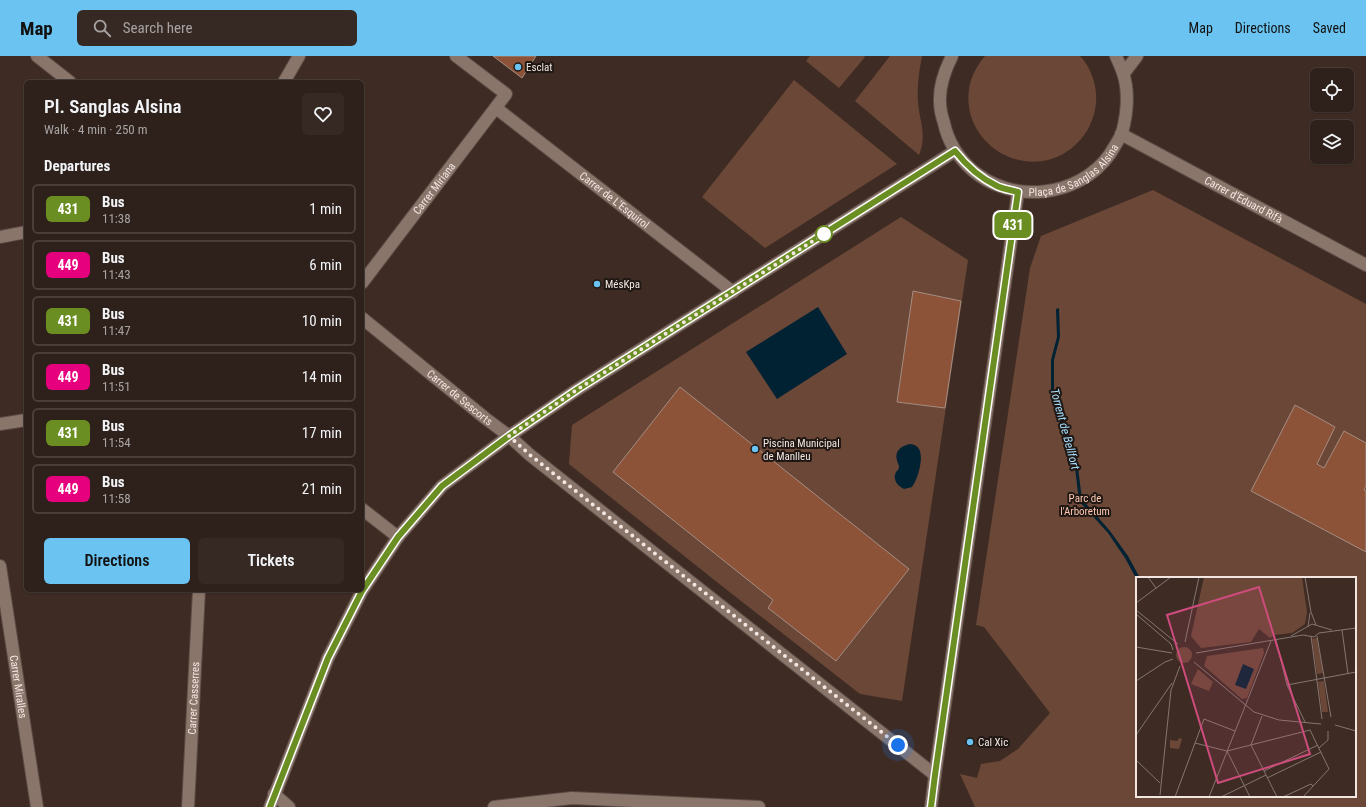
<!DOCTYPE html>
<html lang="en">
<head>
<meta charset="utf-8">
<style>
  :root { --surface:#2e211b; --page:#362924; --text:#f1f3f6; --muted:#a7a3a3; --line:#493e3a; --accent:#6ac3f1 }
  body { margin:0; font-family:"Roboto Condensed",sans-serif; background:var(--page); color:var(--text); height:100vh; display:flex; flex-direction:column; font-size:15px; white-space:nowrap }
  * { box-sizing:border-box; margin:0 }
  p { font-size:13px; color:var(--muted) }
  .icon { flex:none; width:22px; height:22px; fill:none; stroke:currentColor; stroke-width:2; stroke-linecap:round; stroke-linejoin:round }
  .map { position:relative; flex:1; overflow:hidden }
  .panel { position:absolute; left:24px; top:24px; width:340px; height:512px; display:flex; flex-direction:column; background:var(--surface); border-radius:6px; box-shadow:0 1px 3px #0004,0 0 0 1px var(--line) }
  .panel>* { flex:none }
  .badge { padding:0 8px; border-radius:6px; font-size:14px; line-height:26px }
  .buttons { position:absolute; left:1310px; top:12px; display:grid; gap:8px }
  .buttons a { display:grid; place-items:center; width:44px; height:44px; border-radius:6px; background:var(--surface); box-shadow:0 1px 3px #0004,0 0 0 1px var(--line); font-size:20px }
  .you { position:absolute; width:20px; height:20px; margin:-10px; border:3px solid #fff; border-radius:50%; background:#1a73e8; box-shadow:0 0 0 6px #1a73e833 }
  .map>.badge { position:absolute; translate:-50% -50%; box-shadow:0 0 0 2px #fff }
  h2 { padding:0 20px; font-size:15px; line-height:36px }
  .round { display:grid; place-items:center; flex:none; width:42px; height:42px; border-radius:6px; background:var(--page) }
  .overview { display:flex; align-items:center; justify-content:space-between; height:68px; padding:0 20px }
  h1 { font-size:19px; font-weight:600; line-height:30px }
  .cta { display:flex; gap:8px; margin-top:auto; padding:8px 20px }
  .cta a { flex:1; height:46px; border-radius:6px; background:var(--accent); color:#111; font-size:16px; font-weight:600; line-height:46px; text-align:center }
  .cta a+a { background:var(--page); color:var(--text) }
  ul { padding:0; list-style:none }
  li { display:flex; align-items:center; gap:12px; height:50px; margin:0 8px 6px; padding:0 12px; border:2px solid var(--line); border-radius:6px }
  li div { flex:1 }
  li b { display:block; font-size:15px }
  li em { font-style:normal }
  li .badge { min-width:44px; font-weight:700; text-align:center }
  header { display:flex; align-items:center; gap:24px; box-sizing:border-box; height:56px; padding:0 20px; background:var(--accent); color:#111 }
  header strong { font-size:19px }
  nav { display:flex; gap:22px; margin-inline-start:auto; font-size:14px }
  .search { width:280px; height:36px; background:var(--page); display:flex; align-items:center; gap:10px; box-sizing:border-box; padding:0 14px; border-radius:6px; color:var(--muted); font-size:15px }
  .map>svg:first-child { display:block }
  .green { fill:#6b4737; fill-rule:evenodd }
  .water { fill:#023 }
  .building { fill:#8d5338; stroke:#a48d83 }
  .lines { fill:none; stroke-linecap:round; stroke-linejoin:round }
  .pedestrian-casing { stroke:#5b4b44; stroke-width:14 }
  .minor-casing { stroke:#5b4b44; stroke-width:14 }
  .tertiary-casing { stroke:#5b4b44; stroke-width:14 }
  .pedestrian { stroke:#8a756b; stroke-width:12 }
  .minor { stroke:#8a756b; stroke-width:12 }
  .tertiary { stroke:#8a756b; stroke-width:12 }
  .line-casing { stroke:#fff; stroke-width:9 }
  .line { stroke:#6b8e23; stroke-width:6 }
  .walk { stroke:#f3e6e1; stroke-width:4; stroke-dasharray:0 7.2 }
  .poi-dot { fill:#6ac3f1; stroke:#1f1713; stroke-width:1.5 }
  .stop-dot { fill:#fff; stroke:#6b8e23; stroke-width:2 }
  .labels { text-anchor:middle; stroke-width:4; stroke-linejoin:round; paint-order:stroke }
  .poi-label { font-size:11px; fill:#f3e6e1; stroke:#1f1713; text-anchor:start }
  .street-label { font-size:11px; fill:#f3e6e1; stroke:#1f1713 }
  .park-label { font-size:11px; fill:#ffc8b0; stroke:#1f1713 }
  .water-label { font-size:12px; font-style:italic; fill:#a6ddfb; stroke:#1f1713 }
  .inset-road { fill:none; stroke:#867670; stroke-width:1 }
  .view { fill:#ce4c7c; fill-opacity:0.15; stroke:#ce4c7c; stroke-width:2 }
  .inset-edge { fill:none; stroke:#f3e6e1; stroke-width:2 }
</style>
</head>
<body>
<header>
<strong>Map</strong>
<div class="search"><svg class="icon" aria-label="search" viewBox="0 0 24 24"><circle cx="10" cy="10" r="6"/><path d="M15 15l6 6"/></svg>Search here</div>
<nav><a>Map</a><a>Directions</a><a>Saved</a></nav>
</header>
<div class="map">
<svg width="1366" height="751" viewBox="0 0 1366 751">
  <rect width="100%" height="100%" fill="#3e2c24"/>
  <g class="green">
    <polygon points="810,0 864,0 865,1 839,32 806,5"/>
    <path d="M 890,0 L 922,0 C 919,16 917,31 918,47 C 920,66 927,80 919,99 L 855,45 Z"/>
    <path d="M 985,0 L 1080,0 C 1093,14 1099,35 1095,54 C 1092,69 1084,82 1072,92 C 1023,130 954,83 971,24 C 974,15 979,7 985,0 Z"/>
    <polygon points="794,24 897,108 765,192 702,141"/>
    <path d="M 1153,134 L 1366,248 L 1366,751 L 975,751 L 960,718 L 977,722 L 981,708 L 1000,705 L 1018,693 L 1050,657 L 984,571 L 976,569 L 1030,212 L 1041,180 ZM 1137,522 L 1355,522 L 1355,740 L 1137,740 Z"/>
    <polygon points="901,161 968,204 902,645 860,638 713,523 569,408 572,369"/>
  </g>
  <g class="water">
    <polygon points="818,251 847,298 777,343 746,296"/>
    <polygon points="1059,252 1060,281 1054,304 1054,336 1058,350 1070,382 1078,412 1082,443 1110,475 1128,500 1140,522 1137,522 1137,524 1125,502 1108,477 1079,445 1075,412 1051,337 1051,304 1057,281 1056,253"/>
    <path d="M 911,388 C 915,389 917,390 919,393 C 924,402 918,423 912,431 L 904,433 C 898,430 892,424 896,416 C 897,415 899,413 899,411 C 899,408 897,407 897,404 C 894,394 903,389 911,388 Z"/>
  </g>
  <g class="building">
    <polygon points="493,0 536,0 522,22"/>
    <polygon points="913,235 961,245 945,352 897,346"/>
    <polygon points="680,331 909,513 836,605 768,552 773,544 613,416"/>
    <polygon points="1295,349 1335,371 1317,408 1324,412 1344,375 1366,387 1366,430 1364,434 1366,435 1366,496 1251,435"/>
  </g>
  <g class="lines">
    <g class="pedestrian-casing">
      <g id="pedestrian">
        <path id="s1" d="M 496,52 L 733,236"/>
      </g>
    </g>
    <g class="minor-casing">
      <g id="minor">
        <polyline points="37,0 70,26"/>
        <polyline points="284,26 299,0"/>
        <path id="s2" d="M 1121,78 L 1366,209"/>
        <polyline points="0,181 26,176"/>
        <path id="s3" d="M 362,227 L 506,38 L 456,0"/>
        <path id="s4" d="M 362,262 L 485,362 L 509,380 L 530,399 L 935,719"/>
        <polyline points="0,368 26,364"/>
        <polyline points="362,453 398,481"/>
        <path id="s5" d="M 0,510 L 37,751"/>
        <polyline points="274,738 289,751"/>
        <path id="s6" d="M 188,751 L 199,534"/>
        <polyline points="494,751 572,742 759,751"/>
      </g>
    </g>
    <g class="tertiary-casing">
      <g id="tertiary">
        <path id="s7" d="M 952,0 C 945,14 939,30 940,46 C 940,53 942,61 944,67 C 948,86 957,100 971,113 C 1011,149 1079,142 1110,98 C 1114,91 1119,84 1122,77 C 1127,58 1129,35 1123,17 C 1121,11 1118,5 1116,0"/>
        <polyline points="1124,17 1137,0"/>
        <polyline points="270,751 328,602 362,535 398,481 442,430 509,380 578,333 955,95"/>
        <polyline points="931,751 935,719 1018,136"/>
      </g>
    </g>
    <use href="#pedestrian" class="pedestrian"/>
    <use href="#minor" class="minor"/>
    <use href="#tertiary" class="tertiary"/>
  </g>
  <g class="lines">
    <g class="line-casing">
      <path id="line" d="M 270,751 L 328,602 L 362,535 L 398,481 L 442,430 L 509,380 L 578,333 L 955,95 C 966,109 980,122 997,130 C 1003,133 1011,134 1018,136 L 935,719 L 931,751"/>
    </g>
    <use href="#line" class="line"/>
    <polyline class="walk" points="824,178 578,333 509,380 530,399 898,689"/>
  </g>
  <g class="poi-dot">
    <circle cx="518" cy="11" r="4"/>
    <circle cx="597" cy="228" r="4"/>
    <circle cx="755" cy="393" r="4"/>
    <circle cx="970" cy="686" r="4"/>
  </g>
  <circle class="stop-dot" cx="824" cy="178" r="8"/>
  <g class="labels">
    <g class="poi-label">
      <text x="526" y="15">Esclat</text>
      <text x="605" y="232">MésKpa</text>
      <text x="763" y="391">Piscina Municipal<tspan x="763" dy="13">de Manlleu</tspan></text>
      <text x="978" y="690">Cal Xic</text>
    </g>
    <g class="street-label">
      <text dy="4" stroke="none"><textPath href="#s7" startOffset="239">Plaça de Sanglas Alsina</textPath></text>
      <text dy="4" stroke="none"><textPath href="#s3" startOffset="119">Carrer Miriana</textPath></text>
      <text dy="4" stroke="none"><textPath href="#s2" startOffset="139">Carrer d'Eduard Rifà</textPath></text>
      <text dy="4" stroke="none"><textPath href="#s1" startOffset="150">Carrer de L'Esquirol</textPath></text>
      <text dy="4" stroke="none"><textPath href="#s4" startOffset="126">Carrer de Sescorts</textPath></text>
      <text dy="4" stroke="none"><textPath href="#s5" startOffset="122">Carrer Miralles</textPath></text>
      <text dy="4" stroke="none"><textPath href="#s6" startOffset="109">Carrer Casserres</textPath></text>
    </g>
    <g class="park-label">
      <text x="1085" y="446">Parc de<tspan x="1085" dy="13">l'Arboretum</tspan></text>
    </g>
    <g class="water-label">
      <text transform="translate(1065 373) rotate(75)" y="4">Torrent de Bellfort</text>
    </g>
  </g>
  <g transform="translate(1136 521)">
    <rect width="220" height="220" fill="#3e2c24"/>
    <path d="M 68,0 L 166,0 L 171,35 L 169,47 L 156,56 L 138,58 L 134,61 L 123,52 L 115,65 L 65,71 L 55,59 ZM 181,61 L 187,96 L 181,97 L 176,62 ZM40 78a8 8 0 1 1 16 0a8 8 0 1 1-16 0ZM 127,71 L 128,76 L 111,121 L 106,122 L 68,89 L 71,79 ZM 62,92 L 77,105 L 73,114 L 55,107 ZM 188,104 L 192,135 L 186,135 L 182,105 ZM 43,161 L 46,162 L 43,172 L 34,171 L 34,163 L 41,164 Z" fill="#6b4737"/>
    <path d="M 107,87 L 118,92 L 110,112 L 99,108 Z" fill="#023"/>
    <path class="inset-road" d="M 12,0 L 20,11M 169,0 L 175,35 L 180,48M 0,26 L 35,0M 0,33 L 42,67M 0,37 L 35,67 L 37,73M 172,50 L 174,36M 206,53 L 212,97M 155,59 L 176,47 L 196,53M 175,59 L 186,142M 181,59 L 195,140M 140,63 L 151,108 L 169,145M 49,65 L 63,0M 0,70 L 36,76M 60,76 L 167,58 L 178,60 L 183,56 L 220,51M 58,85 L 118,135 L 143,143 L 185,147M 0,104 L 29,85 L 37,82M 151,108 L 220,95M 126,139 L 115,168 L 141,220M 199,148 L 220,154M 0,158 L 36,106M 59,166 L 91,174 L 174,153 L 193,192 L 167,220M 183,171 L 192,163 L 192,154M 91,174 L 114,220M 0,183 L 24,206M 128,194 L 182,168M 131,201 L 185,175M 24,218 L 35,113 L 44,89M 39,220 L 68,142 L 99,154M 73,220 L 135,64M 85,220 L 130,198M 147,220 L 175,207 L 177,209"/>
    <path class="view" d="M 123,10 L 174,177 L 82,206 L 31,38 Z"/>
    <rect width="220" height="220" class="inset-edge"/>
  </g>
</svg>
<div class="buttons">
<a><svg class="icon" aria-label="locate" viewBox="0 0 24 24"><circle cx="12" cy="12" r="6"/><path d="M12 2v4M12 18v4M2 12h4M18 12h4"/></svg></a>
<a><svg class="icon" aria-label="layers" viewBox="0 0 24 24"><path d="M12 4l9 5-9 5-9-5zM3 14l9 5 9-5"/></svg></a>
</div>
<div class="you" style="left:898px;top:689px"></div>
<b class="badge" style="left:1013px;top:169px;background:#6b8e23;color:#fff">431</b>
<section class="panel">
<div class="overview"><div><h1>Pl. Sanglas Alsina</h1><p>Walk · 4 min · 250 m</p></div><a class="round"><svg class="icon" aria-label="heart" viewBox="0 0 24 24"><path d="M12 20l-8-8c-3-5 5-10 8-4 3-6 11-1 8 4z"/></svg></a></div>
<h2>Departures</h2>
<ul>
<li><span class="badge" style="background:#6b8e23;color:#fff">431</span><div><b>Bus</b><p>11:38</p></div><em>1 min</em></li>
<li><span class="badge" style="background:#e6007e;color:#fff">449</span><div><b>Bus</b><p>11:43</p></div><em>6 min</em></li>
<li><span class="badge" style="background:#6b8e23;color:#fff">431</span><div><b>Bus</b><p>11:47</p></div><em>10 min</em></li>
<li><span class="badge" style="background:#e6007e;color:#fff">449</span><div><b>Bus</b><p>11:51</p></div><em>14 min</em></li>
<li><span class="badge" style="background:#6b8e23;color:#fff">431</span><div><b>Bus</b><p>11:54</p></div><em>17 min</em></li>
<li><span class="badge" style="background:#e6007e;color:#fff">449</span><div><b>Bus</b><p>11:58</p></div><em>21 min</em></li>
</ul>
<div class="cta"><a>Directions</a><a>Tickets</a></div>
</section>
</div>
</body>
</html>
